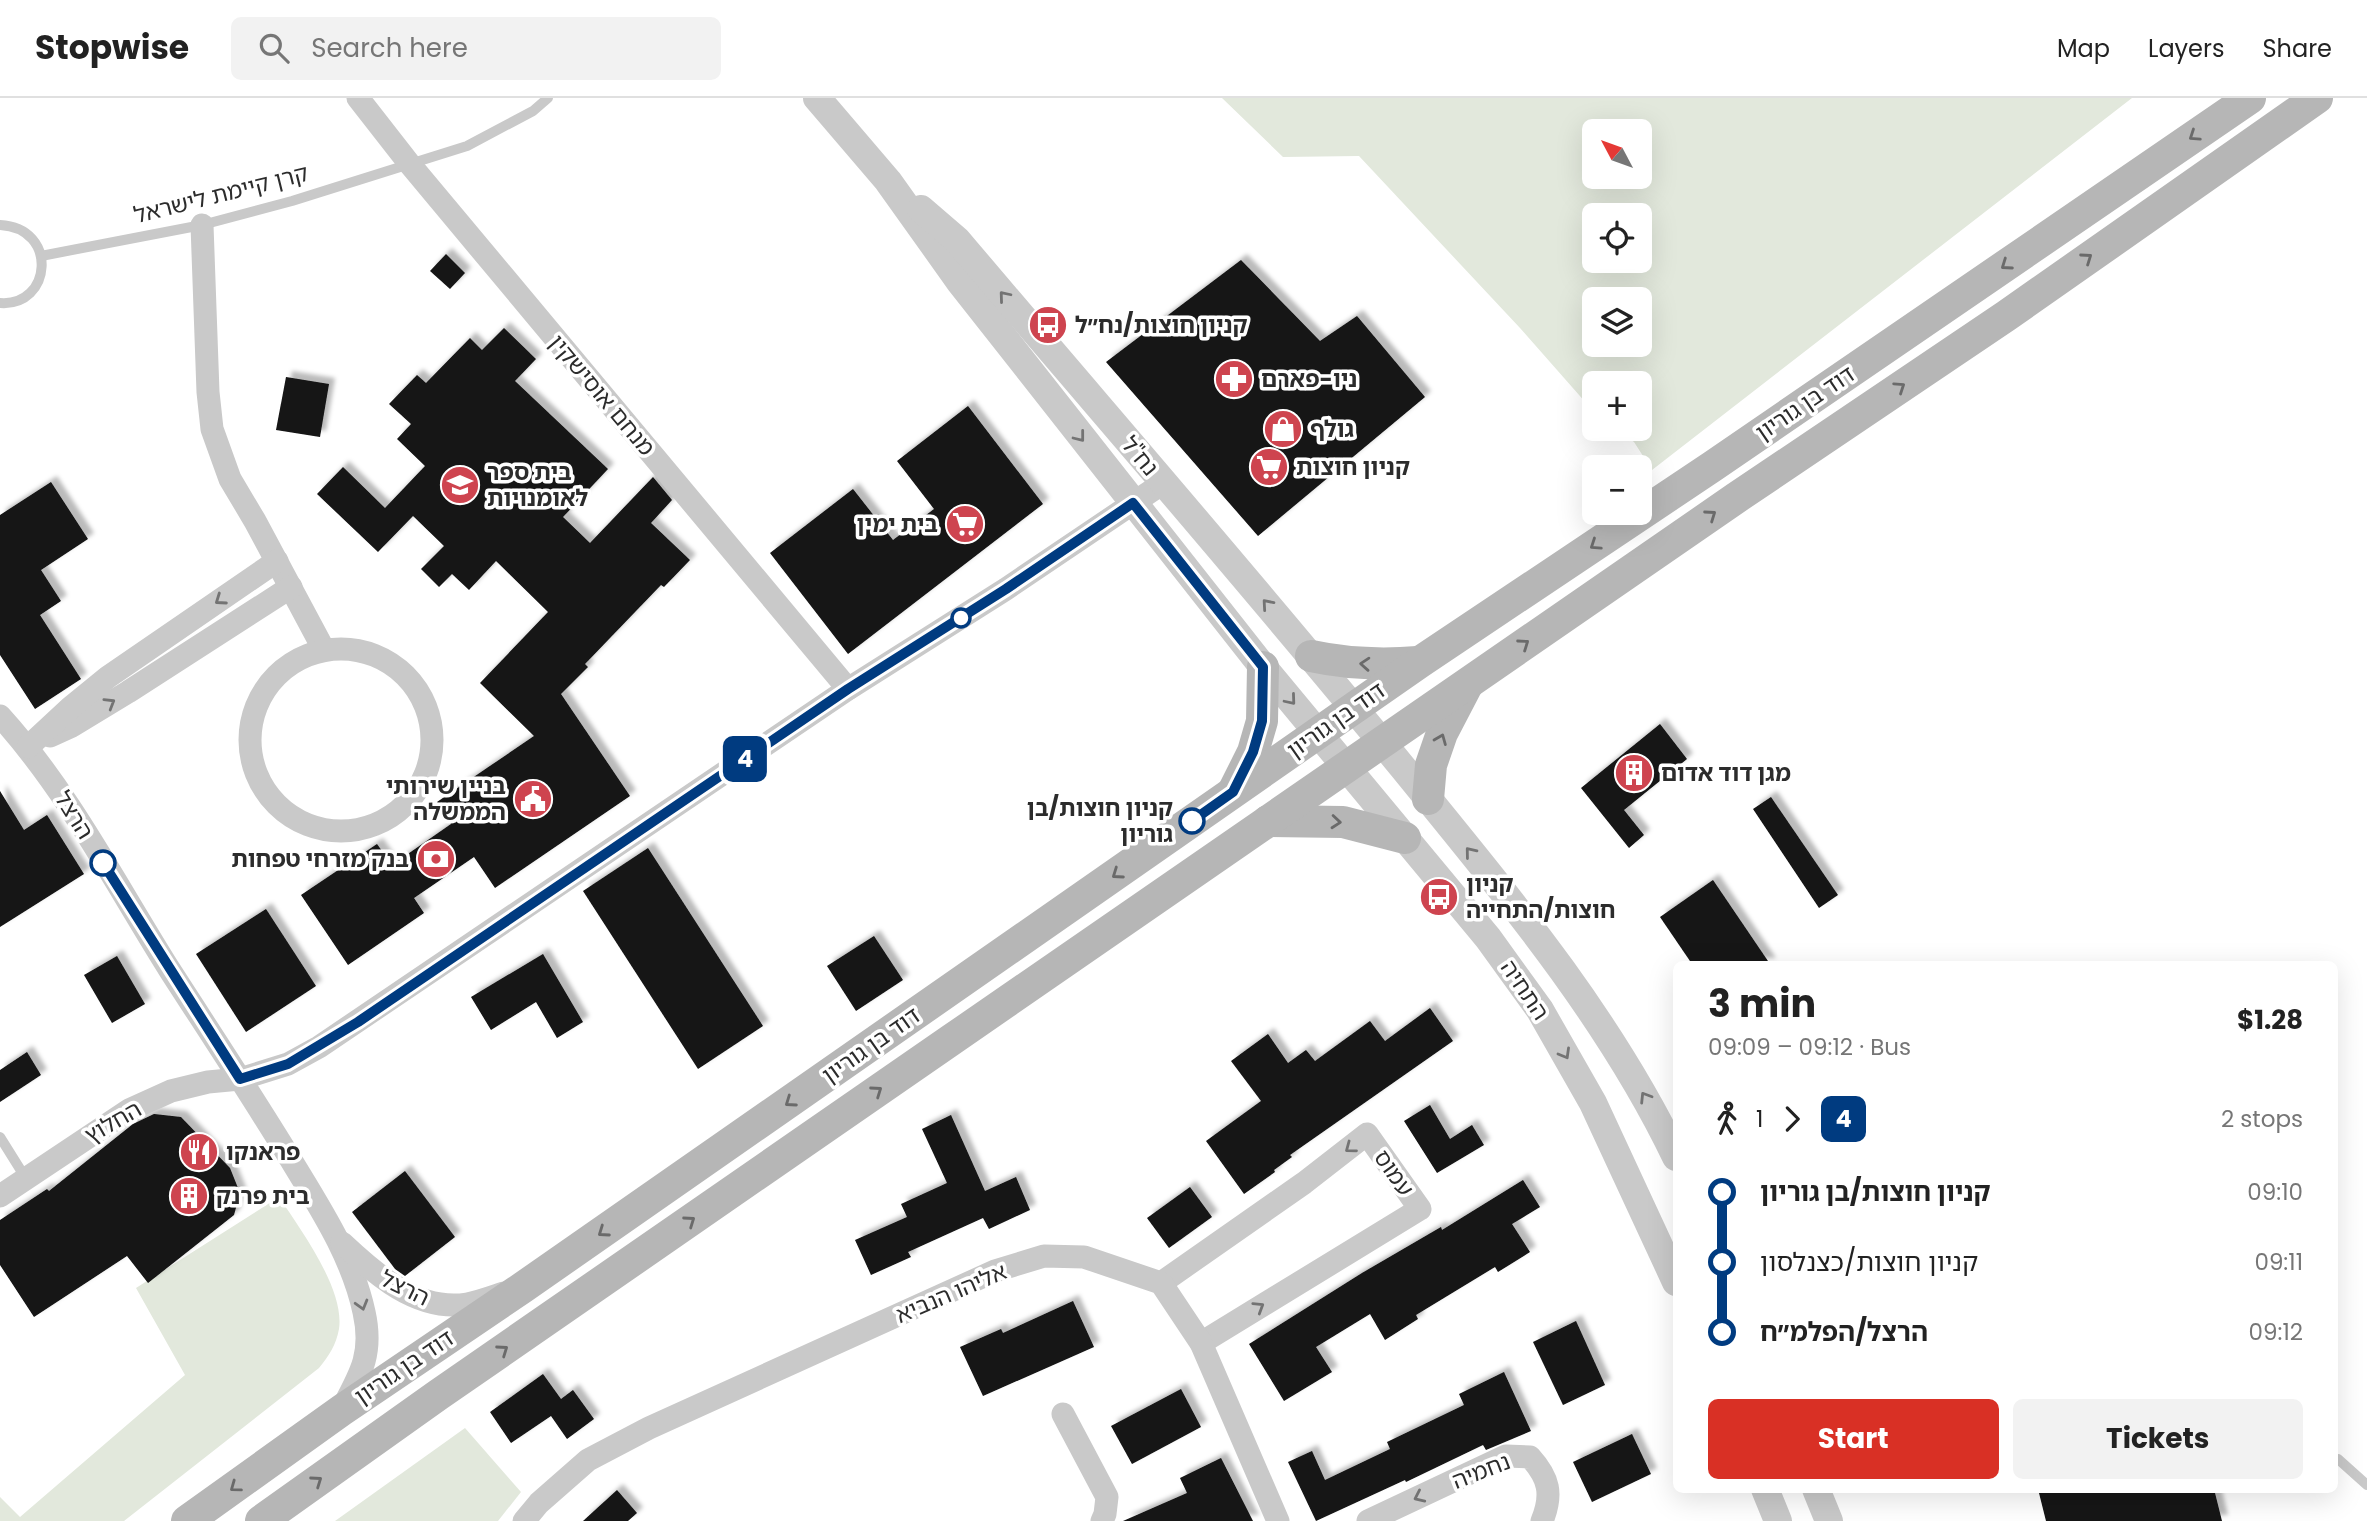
<!DOCTYPE html>
<html lang="en">
<head>
<meta charset="utf-8">
<style>
  :root { --surface:#fff; --page:#f2f2f2; --text:#222; --muted:#767676; --line:#e0e0e0; --accent:#d93025 }
  body { margin:0; font-family:Poppins,"Noto Sans Hebrew",sans-serif; background:var(--page); color:var(--text); height:100vh; display:flex; flex-direction:column; font-size:26px; white-space:nowrap }
  * { box-sizing:border-box; margin:0 }
  p { font-size:23px; color:var(--muted) }
  .icon { flex:none; width:38px; height:38px; fill:none; stroke:currentColor; stroke-width:2; stroke-linecap:round; stroke-linejoin:round }
  .map { position:relative; flex:1; overflow:hidden }
  .panel { position:absolute; left:1673px; top:863px; width:665px; height:532px; display:flex; flex-direction:column; background:var(--surface); border-radius:10px; box-shadow:0 7px 28px #0002 }
  .panel>* { flex:none }
  .badge { padding:0 14px; border-radius:10px; font-size:24px; line-height:46px }
  .needle { width:46px; rotate:311deg }
  .fabs { position:absolute; left:1582px; top:21px; display:grid; gap:14px }
  .fabs a { display:grid; place-items:center; width:70px; height:70px; border-radius:10px; background:var(--surface); box-shadow:0 7px 28px #0002; font-size:35px }
  .map>.badge { position:absolute; translate:-50% -50%; box-shadow:0 0 0 4px #fff }
  .legs { display:flex; align-items:center; gap:10px; height:77px; padding:0 35px; font-size:23px }
  .legs p { margin-inline-start:auto }
  .summary { display:flex; align-items:center; justify-content:space-between; height:119px; padding:0 35px }
  h1 { font-size:38px; font-weight:700; line-height:52px }
  .button { display:flex; gap:14px; margin-top:auto; padding:14px 35px }
  .button a { flex:1; height:80px; border-radius:10px; background:var(--accent); color:#fff; font-size:28px; font-weight:700; line-height:80px; text-align:center }
  .button a+a { background:var(--page); color:var(--text) }
  ul { padding:0 35px; list-style:none }
  li { display:flex; align-items:center; gap:24px; height:70px; font-size:26px }
  li i { display:grid; place-items:center; width:10px; height:100%; margin:0 9px; background:currentColor }
  li i::after { content:''; width:18px; height:18px; margin:-9px; border:5px solid; border-radius:50%; background:var(--surface) }
  li p { margin-inline-start:auto }
  li:first-child i { background:linear-gradient(#0000 50%,currentColor 0) }
  li:last-child i { background:linear-gradient(currentColor 50%,#0000 0) }
  header { display:flex; align-items:center; gap:42px; box-sizing:border-box; height:98px; padding:0 35px; background:var(--surface); border-bottom:2px solid var(--line) }
  header strong { font-size:33px }
  nav { display:flex; gap:38px; margin-inline-start:auto; font-size:24px }
  .search { width:490px; height:63px; background:var(--page); display:flex; align-items:center; gap:18px; box-sizing:border-box; padding:0 24px; border-radius:10px; color:var(--muted); font-size:26px }
  .map>svg:first-child { display:block }
  .green { fill:#e2e8dc; fill-rule:evenodd }
  .building { fill:#131313; filter:url(#shadow) }
  .lines { fill:none; stroke-linecap:round; stroke-linejoin:round }
  .service { stroke:#c9c9c9; stroke-width:10 }
  .minor { stroke:#c9c9c9; stroke-width:23 }
  .tertiary { stroke:#c9c9c9; stroke-width:28 }
  .secondary { stroke:#b6b6b6; stroke-width:32 }
  .oneway { stroke:#6a6a6a }
  .oneway2 { stroke:#737373 }
  .line-1-casing { stroke:#fff; stroke-width:16 }
  .line-1 { stroke:#003b80; stroke-width:10 }
  .stop-1-dot { fill:#fff; stroke:#003b80; stroke-width:3.5 }
  .labels { text-anchor:middle; stroke-width:7; stroke-linejoin:round; paint-order:stroke }
  .street-label { font-size:23px; fill:#2c2c2c; stroke:#fff }
  .poi-label { font-size:23px; font-weight:bold; fill:#2c2c2c; stroke:#fff; text-anchor:start }
  .stop-label { font-size:23px; font-weight:bold; fill:#2c2c2c; stroke:#fff; text-anchor:end }
</style>
</head>
<body>
<header>
<strong>Stopwise</strong>
<div class="search"><svg class="icon" aria-label="search" viewBox="0 0 24 24"><circle cx="10" cy="10" r="6"/><path d="M15 15l6 6"/></svg>Search here</div>
<nav><a>Map</a><a>Layers</a><a>Share</a></nav>
</header>
<div class="map">
<svg width="2367" height="1423" viewBox="0 0 2367 1423">
  <defs>
    <filter id="shadow"><feDropShadow dx="6" dy="-6" stdDeviation="2" flood-color="#0004"/></filter>
  </defs>
  <rect width="100%" height="100%" fill="#fff"/>
  <g class="green">
    <path d="M 1222,0 L 2132,0 L 1652,372 L 1634,344 L 1616,331 L 1640,331 L 1640,285 L 1594,285 L 1594,314 L 1520,230 L 1359,58 L 1283,59 ZM 1594,33 L 1640,33 L 1640,79 L 1594,79 ZM 1594,117 L 1640,117 L 1640,163 L 1594,163 ZM 1594,201 L 1640,201 L 1640,247 L 1594,247 Z"/>
    <path d="M 279,1099 C 300,1131 345,1191 339,1231 C 336,1247 329,1258 319,1270 L 124,1423 L 0,1423 L 0,1399 L 20,1419 L 185,1277 L 136,1190 Z"/>
    <polygon points="465,1330 521,1394 498,1423 335,1423"/>
  </g>
  <g class="building">
    <polygon points="446,156 465,175 450,191 430,173"/>
    <polygon points="1241,162 1320,243 1357,218 1425,299 1258,438 1106,264"/>
    <polygon points="504,230 536,261 515,283 608,371 563,419 590,445 653,379 672,402 651,425 690,462 664,489 661,487 585,566 588,569 561,596 630,698 495,790 474,759 414,800 424,815 348,867 301,797 377,746 392,767 451,726 437,704 534,638 480,585 548,514 496,463 469,492 452,476 439,489 421,471 444,448 413,418 378,454 317,396 343,369 385,410 425,368 397,341 411,326 389,306 417,277 426,285 470,240 482,252"/>
    <polygon points="286,279 329,286 320,339 276,332"/>
    <polygon points="968,308 1043,406 848,556 770,455 853,391 893,442 934,411 897,363"/>
    <polygon points="51,384 88,441 41,472 61,503 40,517 81,581 35,611 0,557 0,417"/>
    <polygon points="1660,626 1687,661 1624,712 1644,737 1629,750 1581,690"/>
    <polygon points="0,693 24,732 47,717 84,776 0,829"/>
    <polygon points="1771,699 1838,797 1819,810 1753,711"/>
    <polygon points="648,750 763,928 698,971 583,793"/>
    <polygon points="1713,782 1770,866 1692,866 1660,819"/>
    <polygon points="266,811 316,888 246,934 196,856"/>
    <polygon points="874,838 903,882 856,913 827,868"/>
    <polygon points="543,856 583,924 557,940 536,904 491,932 471,899"/>
    <polygon points="117,858 145,906 112,925 84,877"/>
    <polygon points="1430,910 1453,943 1290,1057 1292,1059 1274,1072 1275,1074 1244,1096 1206,1043 1261,1003 1231,963 1268,936 1288,965 1306,952 1315,963 1370,923 1385,943"/>
    <polygon points="27,954 41,977 0,1004 0,972"/>
    <polygon points="1430,1007 1450,1041 1472,1027 1484,1047 1437,1075 1404,1023"/>
    <polygon points="154,1016 181,1019 230,1070 240,1095 234,1117 148,1185 127,1158 34,1219 0,1167 0,1122 47,1091 49,1093 133,1026"/>
    <polygon points="951,1017 985,1093 1016,1079 1030,1112 989,1131 983,1120 908,1154 911,1159 871,1177 855,1142 907,1119 901,1106 947,1085 922,1031"/>
    <polygon points="405,1073 455,1139 405,1178 395,1171 352,1114"/>
    <polygon points="1523,1082 1540,1109 1512,1126 1530,1154 1498,1174 1495,1169 1416,1217 1418,1221 1385,1242 1370,1216 1316,1249 1332,1274 1284,1303 1249,1246 1362,1175 1441,1129 1442,1132"/>
    <polygon points="1190,1089 1212,1119 1169,1150 1147,1120"/>
    <polygon points="1073,1203 1094,1249 983,1298 960,1249 1001,1231 1003,1235"/>
    <polygon points="1576,1223 1605,1287 1563,1307 1533,1244"/>
    <polygon points="1504,1274 1531,1333 1486,1352 1483,1347 1406,1384 1405,1382 1316,1423 1288,1364 1312,1353 1325,1382 1390,1351 1387,1344 1464,1307 1459,1296"/>
    <polygon points="543,1276 561,1301 573,1292 594,1321 567,1341 551,1318 511,1345 490,1314"/>
    <polygon points="1181,1291 1201,1329 1132,1366 1111,1328"/>
    <polygon points="1632,1336 1651,1376 1592,1404 1573,1364"/>
    <polygon points="1221,1360 1253,1423 1123,1423 1187,1395 1180,1380"/>
    <polygon points="2038,1391 2214,1391 2222,1423 2046,1423"/>
    <polygon points="617,1392 637,1415 628,1423 583,1423"/>
  </g>
  <g class="lines">
    <g class="service">
      <path d="M 0,127 C 59,130 52,209 0,205"/>
      <polyline points="41,158 202,127 292,103 467,48 533,13 548,0"/>
      <polyline points="0,1039 25,1079"/>
      <polyline points="2334,1362 2338,1361 2367,1387"/>
    </g>
    <g class="minor">
      <polyline points="358,0 408,64 848,591"/>
      <polyline points="202,127 208,294 212,331 230,381 255,423 324,552"/>
      <circle cx="341" cy="642" r="91"/>
      <path d="M 0,618 C 69,694 116,787 171,874 C 211,936 252,998 291,1062 C 320,1110 352,1158 364,1214 C 373,1254 362,1274 343,1309"/>
      <polyline points="50,638 72,628 128,594 291,489"/>
      <polyline points="28,649 70,610 108,579 277,463"/>
      <polyline points="0,1098 129,1012 171,993 208,984 240,981 288,966 319,949 848,591 1006,491 1163,385"/>
      <path d="M 342,1145 C 375,1176 417,1214 467,1206 C 479,1204 492,1199 504,1195"/>
      <polyline points="1161,1185 1304,1085 1367,1036 1420,1111 1201,1245"/>
      <polyline points="1063,1316 1107,1399 1105,1416 1102,1423"/>
      <polyline points="524,1423 539,1405 588,1362 649,1330 995,1173 1044,1158 1084,1159 1161,1185 1201,1245 1278,1423"/>
      <path d="M 1368,1423 L 1506,1358 L 1530,1359 C 1549,1380 1553,1396 1542,1423"/>
    </g>
    <g class="tertiary">
      <polyline points="817,0 888,83 960,184 1263,569 1488,840 1540,912 1593,1005 1676,1184"/>
      <path d="M 921,111 L 957,142 C 1106,318 1258,492 1404,671 C 1503,793 1608,917 1676,1059"/>
      <polyline points="1765,1391 1778,1423"/>
      <polyline points="1816,1391 1829,1423"/>
    </g>
    <g class="secondary">
      <path d="M 1311,558 C 1348,566 1381,567 1418,564"/>
      <polyline points="1234,692 1253,654 1262,623 1263,569"/>
      <polyline points="1428,701 1431,667 1442,635 1467,587"/>
      <polyline points="1268,723 1343,724 1405,740"/>
      <polyline points="187,1423 342,1312 522,1190 1420,564 1713,368 2250,0"/>
      <polyline points="261,1423 438,1297 951,942 1736,400 2006,218 2317,0"/>
    </g>
  </g>
  <defs><path id="oneway-chevron" d="M-2-3.5L2.5 0L-2 3.5" fill="none" stroke-width="1.6" stroke-linecap="round" stroke-linejoin="round" transform="scale(1.75)"/></defs>
  <g class="oneway">
    <use href="#oneway-chevron" transform="translate(2194 38) rotate(146)"/>
    <use href="#oneway-chevron" transform="translate(2087 160) rotate(-35)"/>
    <use href="#oneway-chevron" transform="translate(2006 167) rotate(145)"/>
    <use href="#oneway-chevron" transform="translate(1900 289) rotate(-34)"/>
    <use href="#oneway-chevron" transform="translate(1711 417) rotate(-35)"/>
    <use href="#oneway-chevron" transform="translate(1595 447) rotate(146)"/>
    <use href="#oneway-chevron" transform="translate(1524 546) rotate(-35)"/>
    <use href="#oneway-chevron" transform="translate(1365 566) rotate(-176)"/>
    <use href="#oneway-chevron" transform="translate(1441 641) rotate(-68)"/>
    <use href="#oneway-chevron" transform="translate(1336 724) rotate(5)"/>
    <use href="#oneway-chevron" transform="translate(1117 776) rotate(145)"/>
    <use href="#oneway-chevron" transform="translate(877 993) rotate(-35)"/>
    <use href="#oneway-chevron" transform="translate(790 1004) rotate(145)"/>
    <use href="#oneway-chevron" transform="translate(690 1123) rotate(-35)"/>
    <use href="#oneway-chevron" transform="translate(603 1134) rotate(145)"/>
    <use href="#oneway-chevron" transform="translate(503 1252) rotate(-35)"/>
    <use href="#oneway-chevron" transform="translate(317 1383) rotate(-35)"/>
    <use href="#oneway-chevron" transform="translate(235 1389) rotate(144)"/>
  </g>
  <g class="oneway2">
    <use href="#oneway-chevron" transform="translate(1004 198) rotate(-130)"/>
    <use href="#oneway-chevron" transform="translate(1080 339) rotate(52)"/>
    <use href="#oneway-chevron" transform="translate(220 502) rotate(145)"/>
    <use href="#oneway-chevron" transform="translate(1267 506) rotate(-131)"/>
    <use href="#oneway-chevron" transform="translate(1291 602) rotate(50)"/>
    <use href="#oneway-chevron" transform="translate(110 605) rotate(-31)"/>
    <use href="#oneway-chevron" transform="translate(1470 754) rotate(-129)"/>
    <use href="#oneway-chevron" transform="translate(1565 956) rotate(60)"/>
    <use href="#oneway-chevron" transform="translate(1645 999) rotate(-122)"/>
    <use href="#oneway-chevron" transform="translate(1350 1050) rotate(143)"/>
    <use href="#oneway-chevron" transform="translate(362 1207) rotate(74)"/>
    <use href="#oneway-chevron" transform="translate(1259 1209) rotate(-32)"/>
    <use href="#oneway-chevron" transform="translate(1419 1399) rotate(155)"/>
  </g>
  <g class="lines">
    <g class="line-1-casing">
      <polyline id="line-1" points="103,765 240,981 288,966 358,924 848,591 1006,491 1133,405 1263,569 1262,623 1253,654 1233,694 1192,723"/>
    </g>
    <use href="#line-1" class="line-1"/>
  </g>
  <defs>
    <g id="bus-disc" transform="scale(2.0125)"><circle r="9.5" fill="#ce444f" stroke="#fff"/><path d="M-5-6H5V4H4V6H2V4H-2V6H-4V4H-5ZM-3.5-4V0h7V-4ZM-3.5 1.2v1.5H-2V1.2ZM2 1.2v1.5H3.5V1.2Z" fill="#fff"/></g>
    <g id="pharmacy-disc" transform="scale(2.0125)"><circle r="9.5" fill="#ce444f" stroke="#fff"/><path d="M-2-6h4v4h4v4h-4v4h-4v-4h-4v-4h4Z" fill="#fff"/></g>
    <g id="shop-disc" transform="scale(2.0125)"><circle r="9.5" fill="#ce444f" stroke="#fff"/><path d="M-5-2.5h2.3a2.7 3.5 0 0 1 5.4 0H5L5.5 6h-11ZM-1.5-2.5h3a1.5 2.3 0 0 0-3 0Z" fill="#fff"/></g>
    <g id="supermarket-disc" transform="scale(2.0125)"><circle r="9.5" fill="#ce444f" stroke="#fff"/><path d="M-6-5.5h2.5l.6 2H6L4.5 2H-2.5L-4.4-4H-6ZM-1.5 3.2a1.3 1.3 0 1 0 .1 0ZM3 3.2a1.3 1.3 0 1 0 .1 0Z" fill="#fff"/></g>
    <g id="school-disc" transform="scale(2.0125)"><circle r="9.5" fill="#ce444f" stroke="#fff"/><path d="M0-5L7-2L0 1L-7-2ZM-4 1L0 2.5L4 1V4Q0 6-4 4Z" fill="#fff"/></g>
    <g id="building-disc" transform="scale(2.0125)"><circle r="9.5" fill="#ce444f" stroke="#fff"/><path d="M-4-6H4V6H1V3H-1V6H-4ZM-2.5-4.3h1.7v1.8h-1.7ZM.8-4.3h1.7v1.8H.8ZM-2.5-1h1.7V.8h-1.7ZM.8-1h1.7V.8H.8Z" fill="#fff"/></g>
    <g id="civic-disc" transform="scale(2.0125)"><circle r="9.5" fill="#ce444f" stroke="#fff"/><path d="M-.6-6.5H3V-4.5H.6V-3L4-1V1h2V6H-6V1h2V-1L-.6-3ZM-1.2 2.5V6h2.4V2.5Z" fill="#fff"/></g>
    <g id="bank-disc" transform="scale(2.0125)"><circle r="9.5" fill="#ce444f" stroke="#fff"/><path d="M-6-4H6V4H-6ZM0-2.3a2.3 2.3 0 1 0 0 4.6a2.3 2.3 0 1 0 0-4.6Z" fill="#fff"/></g>
    <g id="restaurant-disc" transform="scale(2.0125)"><circle r="9.5" fill="#ce444f" stroke="#fff"/><path d="M-5-6h1v4h1v-4h1v4h1v-4h1v5L-1.5 .5V6h-2V.5L-5-1ZM5-6V6H3V1.5H1.5Q1.5-4 5-6Z" fill="#fff"/></g>
  </defs>
  <g fill-rule="evenodd">
    <use href="#bus-disc" x="1048" y="227"/>
    <use href="#pharmacy-disc" x="1234" y="281"/>
    <use href="#shop-disc" x="1283" y="331"/>
    <use href="#supermarket-disc" x="1269" y="369"/>
    <use href="#school-disc" x="460" y="387"/>
    <use href="#supermarket-disc" x="965" y="426"/>
    <use href="#building-disc" x="1634" y="675"/>
    <use href="#civic-disc" x="533" y="701"/>
    <use href="#bank-disc" x="436" y="761"/>
    <use href="#bus-disc" x="1439" y="799"/>
    <use href="#restaurant-disc" x="199" y="1054"/>
    <use href="#building-disc" x="189" y="1098"/>
  </g>
  <g class="stop-1-dot">
    <circle cx="961" cy="520" r="9"/>
    <circle cx="1192" cy="723" r="12"/>
    <circle cx="103" cy="765" r="12"/>
  </g>
  <g class="labels">
    <g class="street-label">
      <text transform="translate(221 96) rotate(-14)" y="8">קרן קיימת לישראל</text>
      <text transform="translate(602 297) rotate(50)" y="8">מנחם אוסישקין</text>
      <text transform="translate(1805 305) rotate(-34)" y="8">דוד בן גוריון</text>
      <text transform="translate(1140 358) rotate(50)" y="8">נח"ל</text>
      <text transform="translate(1336 622) rotate(-35)" y="8">דוד בן גוריון</text>
      <text transform="translate(74 717) rotate(58)" y="8">הרצל</text>
      <text transform="translate(1525 892) rotate(56)" y="8">התחיה</text>
      <text transform="translate(871 947) rotate(-35)" y="8">דוד בן גוריון</text>
      <text transform="translate(113 1024) rotate(-30)" y="8">החלוץ</text>
      <text transform="translate(1394 1075) rotate(55)" y="8">עמוס</text>
      <text transform="translate(405 1190) rotate(26)" y="8">הרצל</text>
      <text transform="translate(951 1195) rotate(-23)" y="8">אליהו הנביא</text>
      <text transform="translate(404 1269) rotate(-34)" y="8">דוד בן גוריון</text>
      <text transform="translate(1481 1373) rotate(-21)" y="8">נחמיה</text>
    </g>
    <g class="poi-label">
      <text x="1075" y="235">קניון חוצות/נח״ל</text>
      <text x="1261" y="289">ניו-פארם</text>
      <text x="1310" y="339">גולף</text>
      <text x="1296" y="377">קניון חוצות</text>
      <text x="487" y="382">בית ספר<tspan x="487" dy="26">לאומנויות</tspan></text>
      <text x="938" y="434" text-anchor="end">בית ימין</text>
      <text x="1661" y="683">מגן דוד אדום</text>
      <text x="506" y="696" text-anchor="end">בניין שירותי<tspan x="506" dy="26">הממשלה</tspan></text>
      <text x="409" y="769" text-anchor="end">בנק מזרחי טפחות</text>
      <text x="1466" y="794">קניון<tspan x="1466" dy="26">חוצות/התחייה</tspan></text>
      <text x="226" y="1062">פראנקו</text>
      <text x="216" y="1106">בית פרנק</text>
    </g>
    <g class="stop-label">
      <text x="1173" y="718">קניון חוצות/בן<tspan x="1173" dy="26">גוריון</tspan></text>
    </g>
  </g>
</svg>
<div class="fabs">
<a><svg class="needle" viewBox="-14 -14 28 28"><path d="M0-13l5 13h-10z" fill="#e53935"/><path d="M0 13l5-13h-10z" fill="#767676"/></svg></a>
<a><svg class="icon" aria-label="locate" viewBox="0 0 24 24"><circle cx="12" cy="12" r="6"/><path d="M12 2v4M12 18v4M2 12h4M18 12h4"/></svg></a>
<a><svg class="icon" aria-label="layers" viewBox="0 0 24 24"><path d="M12 4l9 5-9 5-9-5zM3 14l9 5 9-5"/></svg></a>
<a>+</a>
<a>−</a>
</div>
<b class="badge" style="left:745px;top:661px;background:#003b80;color:#fff">4</b>
<section class="panel">
<div class="summary"><div><h1>3 min</h1><p>09:09 – 09:12 · Bus</p></div><b>$1.28</b></div>
<div class="legs"><svg class="icon" aria-label="walk" viewBox="0 0 24 24"><circle cx="13" cy="4" r="2"/><path d="M13 8l-2 6 4 7M11 14l-3 7M7 12l3-4h3l4 4"/></svg>1<svg class="icon" aria-label="forward" viewBox="0 0 24 24"><path d="M9 5l7 7-7 7"/></svg><b class="badge" style="background:#003b80;color:#fff">4</b><p>2 stops</p></div>
<ul>
<li><i style="color:#003b80"></i><b>קניון חוצות/בן גוריון</b><p>09:10</p></li>
<li><i style="color:#003b80"></i><span>קניון חוצות/כצנלסון</span><p>09:11</p></li>
<li><i style="color:#003b80"></i><b>הרצל/הפלמ״ח</b><p>09:12</p></li>
</ul>
<div class="button"><a>Start</a><a>Tickets</a></div>
</section>
</div>
</body>
</html>
